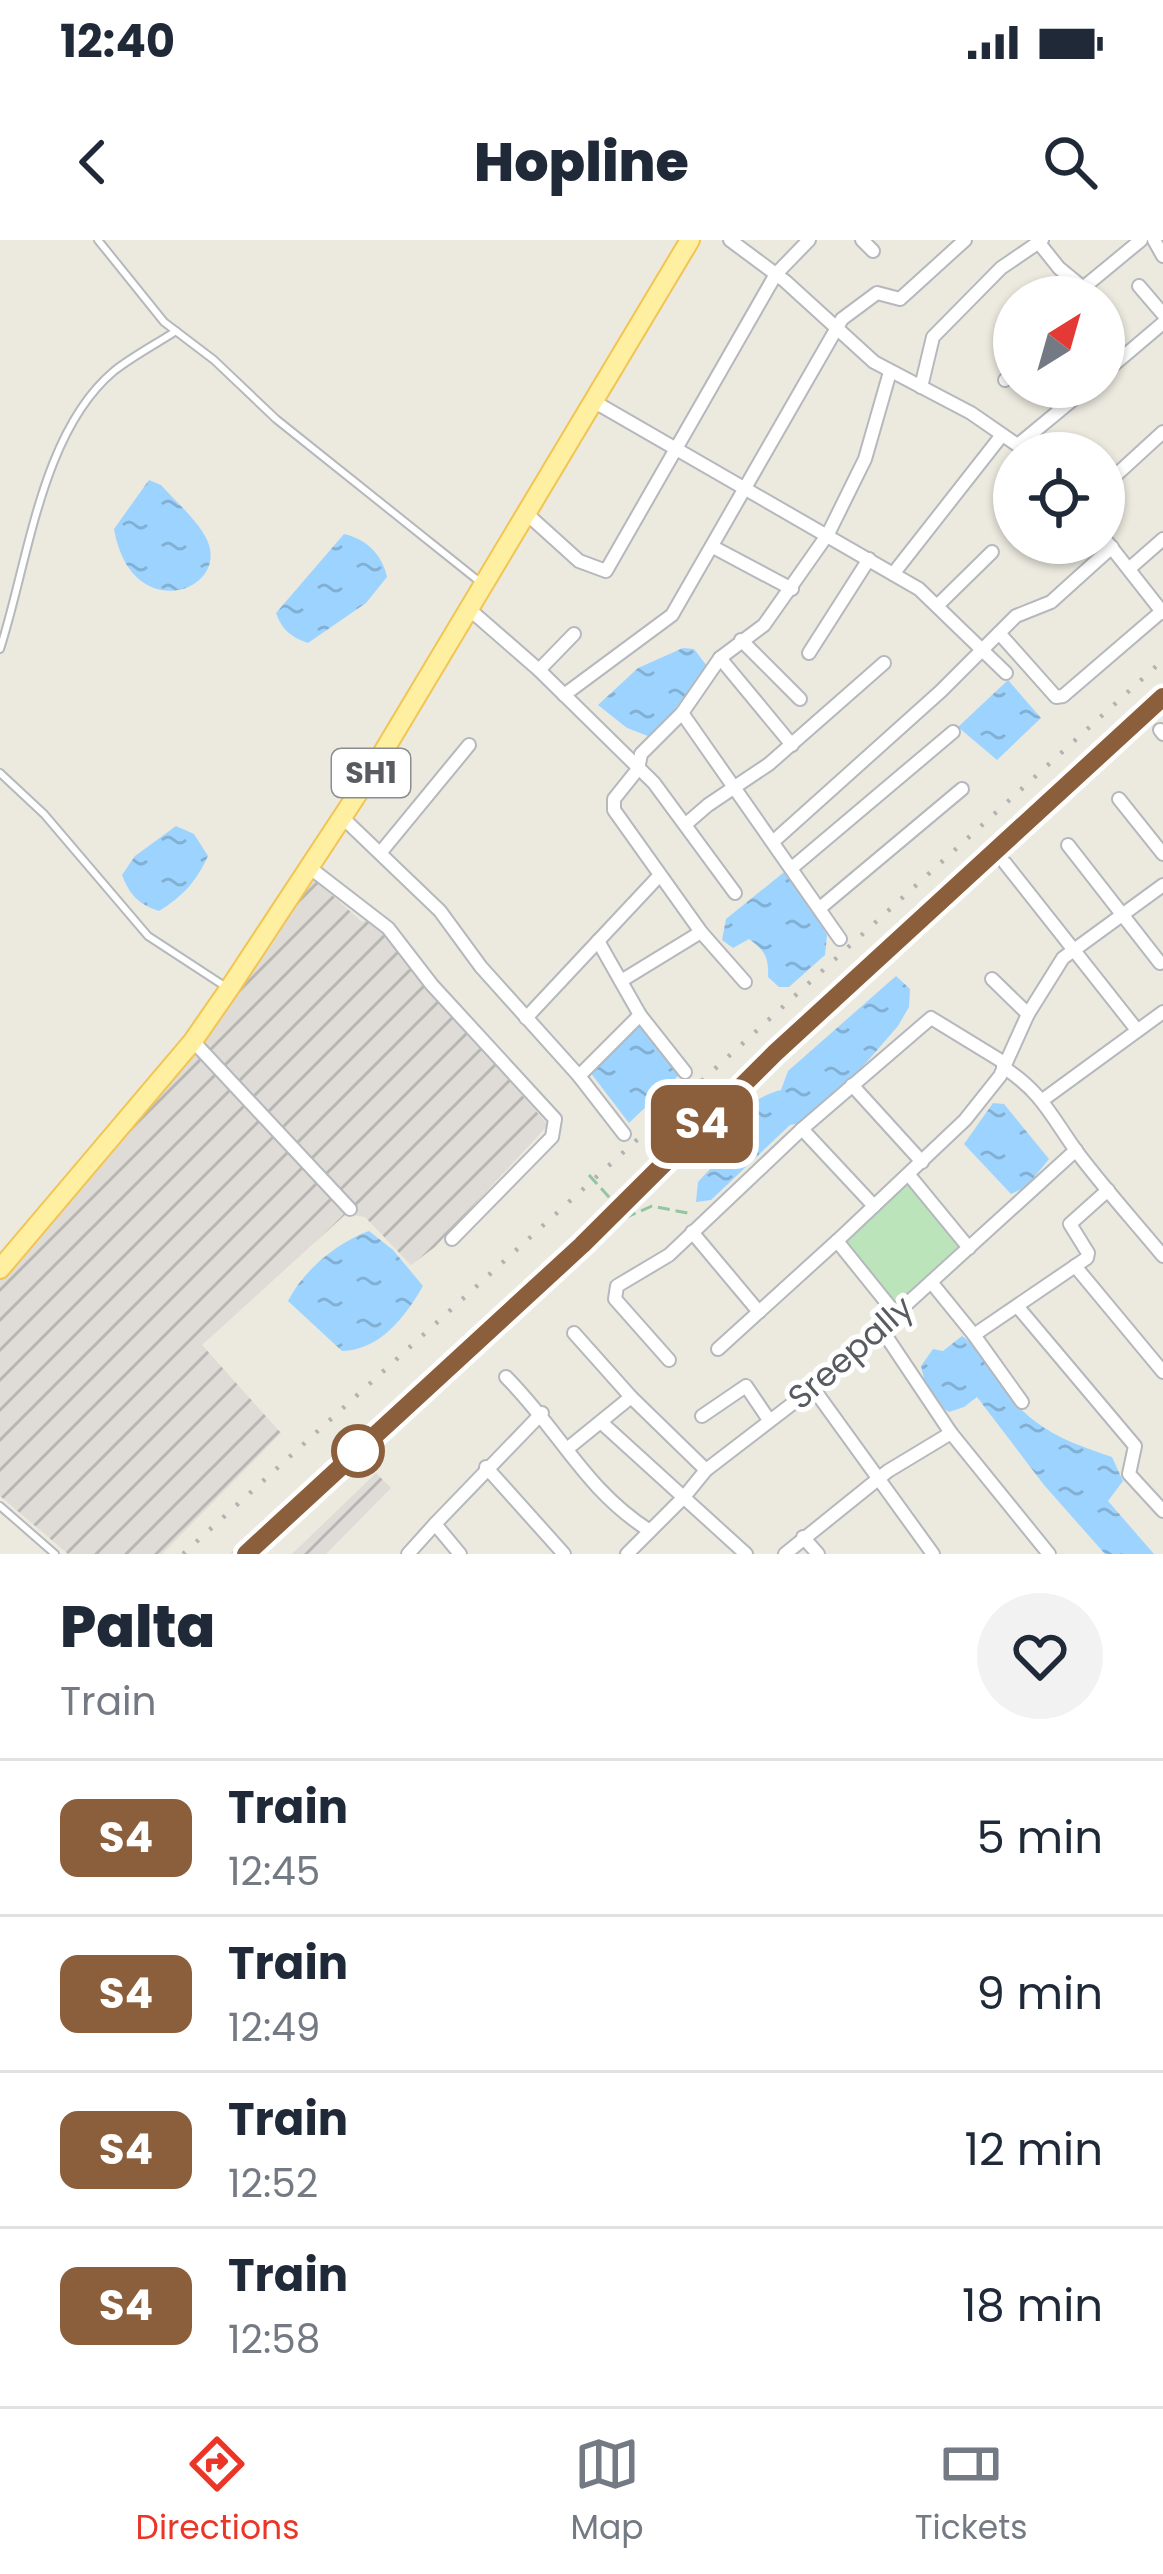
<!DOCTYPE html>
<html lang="en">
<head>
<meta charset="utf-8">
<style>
  :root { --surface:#fff; --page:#f2f2f3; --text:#1f2937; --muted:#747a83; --line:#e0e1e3; --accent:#ea3527 }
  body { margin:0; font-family:Poppins,sans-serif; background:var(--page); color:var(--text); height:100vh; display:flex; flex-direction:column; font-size:45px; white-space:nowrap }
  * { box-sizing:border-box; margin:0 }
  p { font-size:39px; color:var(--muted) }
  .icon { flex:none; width:66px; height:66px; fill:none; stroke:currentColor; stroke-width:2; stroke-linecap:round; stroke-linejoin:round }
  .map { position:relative; height:1314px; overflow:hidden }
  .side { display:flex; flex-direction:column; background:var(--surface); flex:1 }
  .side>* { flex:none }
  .badge { padding:0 24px; border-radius:18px; font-size:42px; line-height:78px }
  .needle { width:78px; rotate:37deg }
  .controls { position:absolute; left:993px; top:36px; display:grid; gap:24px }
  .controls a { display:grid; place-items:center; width:132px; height:132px; border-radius:50%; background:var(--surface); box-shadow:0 3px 9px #0004; font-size:60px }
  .map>.badge { position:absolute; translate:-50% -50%; box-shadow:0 0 0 6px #fff }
  .round { display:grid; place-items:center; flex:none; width:126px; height:126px; border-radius:63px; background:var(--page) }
  .overview { display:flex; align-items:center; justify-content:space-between; height:204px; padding:0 60px }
  h1 { font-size:57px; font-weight:800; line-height:90px }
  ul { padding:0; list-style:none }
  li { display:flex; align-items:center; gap:36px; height:156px; padding:0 60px; border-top:3px solid var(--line) }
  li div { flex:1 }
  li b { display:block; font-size:45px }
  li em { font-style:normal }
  li .badge { min-width:132px; font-weight:700; text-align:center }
  .status { display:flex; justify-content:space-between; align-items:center; height:84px; padding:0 60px; background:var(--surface); direction:ltr }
  .status svg { height:33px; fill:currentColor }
  header { display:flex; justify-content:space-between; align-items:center; height:156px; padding:0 60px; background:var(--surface); font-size:54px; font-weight:800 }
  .menu { display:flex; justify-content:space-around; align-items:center; height:168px; border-top:3px solid var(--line); background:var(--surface); font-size:33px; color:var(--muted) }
  .menu a { display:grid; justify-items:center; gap:6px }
  .menu .on { color:var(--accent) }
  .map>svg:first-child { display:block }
  .industrial { fill:url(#industrial-furrows) }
  .garden { fill:#bbe4ba }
  .water { fill:url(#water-ripples) }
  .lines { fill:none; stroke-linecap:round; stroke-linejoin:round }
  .service-casing { stroke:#b5b8bc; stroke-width:10 }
  .minor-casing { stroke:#b5b8bc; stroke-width:16 }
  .primary-casing { stroke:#f2c452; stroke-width:22 }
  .path { stroke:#94c5a2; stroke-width:3; stroke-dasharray:12 6; stroke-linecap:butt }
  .service { stroke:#fff; stroke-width:6 }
  .minor { stroke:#fff; stroke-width:12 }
  .primary { stroke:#ffefa1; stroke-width:18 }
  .rail { stroke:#b1b2b2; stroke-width:4.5; stroke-dasharray:3 15; stroke-linecap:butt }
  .line-casing { stroke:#fff; stroke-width:27 }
  .line { stroke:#8b5e3c; stroke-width:18 }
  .stop-dot { fill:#fff; stroke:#8b5e3c; stroke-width:6 }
  .labels { text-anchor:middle; stroke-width:10; stroke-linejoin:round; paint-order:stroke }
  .shield { fill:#fff; stroke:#8a8d90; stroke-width:3 }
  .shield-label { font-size:30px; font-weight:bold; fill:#585c61 }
  .street-label { font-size:33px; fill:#585c61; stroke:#fff }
</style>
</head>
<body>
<div class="status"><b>12:40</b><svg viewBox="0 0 49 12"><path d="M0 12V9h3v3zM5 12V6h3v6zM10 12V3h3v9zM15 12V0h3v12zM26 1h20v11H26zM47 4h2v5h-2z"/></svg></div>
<header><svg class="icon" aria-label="back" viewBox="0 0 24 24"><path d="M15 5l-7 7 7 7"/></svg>Hopline<svg class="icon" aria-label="search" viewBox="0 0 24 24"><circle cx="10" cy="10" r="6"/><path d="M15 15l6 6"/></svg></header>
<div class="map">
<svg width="1163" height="1314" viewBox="0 0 1163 1314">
  <defs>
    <pattern id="industrial-furrows" width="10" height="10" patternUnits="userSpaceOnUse" patternTransform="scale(3)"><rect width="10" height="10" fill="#dfdcd7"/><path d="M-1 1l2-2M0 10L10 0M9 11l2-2" fill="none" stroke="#b8b6b2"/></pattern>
    <pattern id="water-ripples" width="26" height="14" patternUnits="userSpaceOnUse" patternTransform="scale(3)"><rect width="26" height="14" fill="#9cd4ff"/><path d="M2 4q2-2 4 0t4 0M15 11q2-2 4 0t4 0" fill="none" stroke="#82afd2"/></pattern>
  </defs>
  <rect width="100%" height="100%" fill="#ece9df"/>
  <g class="industrial">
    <polygon points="311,636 362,682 374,678 423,741 548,885 435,1007 411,1025 365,977 346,974 202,1105 281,1193 162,1314 68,1314 0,1256 0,1039 122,897"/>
    <polygon points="376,1233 391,1248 326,1314 292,1314"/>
  </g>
  <polygon class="garden" points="908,940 964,1008 898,1069 841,1001"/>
  <g class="water">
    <path d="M 149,240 L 161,245 C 175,261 203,285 209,305 C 224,354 130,383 114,289 Z"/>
    <path d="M 344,294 C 367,299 382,315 387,337 L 366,363 L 308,403 C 291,397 282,390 276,373 Z"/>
    <polygon points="683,408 694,409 707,426 653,498 627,488 598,465 638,428"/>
    <polygon points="1008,440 1041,478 997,520 958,487"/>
    <path d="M 176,586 L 194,594 L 208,616 C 196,642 183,656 159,671 C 139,665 129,654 122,635 L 135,616 Z"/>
    <path d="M 788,629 L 827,695 L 825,715 L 789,747 L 779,747 L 768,737 C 769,718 765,710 749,699 L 733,708 L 722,700 L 726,679 Z"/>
    <path d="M 896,736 L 910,749 L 909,767 L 898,786 L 852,839 L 806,882 L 790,885 L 711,960 L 696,962 L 698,942 L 712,927 C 712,891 748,858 781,850 L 788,831 Z"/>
    <polygon points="639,784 680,834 629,883 590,832"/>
    <polygon points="993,863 1004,864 1049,919 1026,947 1011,954 964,904"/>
    <path d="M 369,991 L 393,1010 L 423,1046 C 405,1077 380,1110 342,1111 L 288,1061 C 303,1031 336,1003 369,991 Z"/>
    <path d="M 962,1096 C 982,1110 988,1128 1002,1147 C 1033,1189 1065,1201 1112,1217 L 1123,1241 L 1108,1261 L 1154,1314 L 1105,1314 L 1044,1245 L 977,1157 L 964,1167 L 949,1172 L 929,1159 L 921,1126 L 933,1109 L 943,1111 Z"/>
  </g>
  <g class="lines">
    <g class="service-casing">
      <g id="service">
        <polyline points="98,0 164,82 214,120 276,179 480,342"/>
        <path d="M 0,409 C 28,323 41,192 114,131 C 133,116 156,104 176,91"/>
        <polyline points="0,533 44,574 148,696 226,747"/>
        <polyline points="0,1266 55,1314"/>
      </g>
    </g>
    <g class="minor-casing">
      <g id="minor">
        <polyline points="730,0 785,41 874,122 971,173 1029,213"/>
        <polyline points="862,0 873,11"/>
        <polyline points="1154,0 1163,16"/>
        <polyline points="1039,3 1059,28 1082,47"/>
        <polyline points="1139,46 1163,74"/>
        <polyline points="1072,57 1141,0"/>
        <polyline points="1104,133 1163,83"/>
        <polyline points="1005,140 1014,132"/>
        <polyline points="921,147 933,97 1001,28 1042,0"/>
        <polyline points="1041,147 1061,167"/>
        <polyline points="593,161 919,349 1006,433"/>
        <polyline points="1019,204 1088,147"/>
        <polyline points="1104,246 1163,192"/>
        <polyline points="527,274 579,321 606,331 776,34 809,0"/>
        <polyline points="1104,298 1163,373"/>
        <polyline points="713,307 792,349"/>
        <polyline points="1130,328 1163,299"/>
        <polyline points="893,334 1002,195"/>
        <polyline points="938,365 992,312"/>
        <polyline points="469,369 539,430 654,543 735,653"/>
        <polyline points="999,393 1056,457 1063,456 1162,371"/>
        <polyline points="741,400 800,459"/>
        <polyline points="809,413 869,319"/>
        <polyline points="720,418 792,505"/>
        <polyline points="539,430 574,394"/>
        <polyline points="564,455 672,375 842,79 877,53 900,59 965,0"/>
        <polyline points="682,473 840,699"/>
        <polyline points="1160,490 1163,494"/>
        <polyline points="1119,559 1163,614"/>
        <polyline points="342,577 440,671 481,727 579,836 624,894"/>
        <polyline points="686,584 708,565 769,524 884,423"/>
        <polyline points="775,600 941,451 1016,376 1051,362 1112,307"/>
        <polyline points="1068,605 1160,723"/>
        <polyline points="381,612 469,505"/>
        <polyline points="1005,623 1137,790"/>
        <polyline points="309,627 388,688 432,745 555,879 552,897 452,999"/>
        <polyline points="793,627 953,492"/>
        <polyline points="820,668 962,549"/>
        <polyline points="598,701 640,775 685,832"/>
        <polyline points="992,739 1028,774"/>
        <polyline points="621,741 701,692"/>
        <polyline points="745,742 701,692 614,570 614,559 638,529 641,514 682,473 720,418 764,385 828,294 865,219 890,132"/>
        <polyline points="526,778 659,636"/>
        <polyline points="193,801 350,969"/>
        <path d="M 1003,827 C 1042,852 1051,876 1077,912 C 1104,948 1134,981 1163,1016"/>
        <polyline points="579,836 640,775"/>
        <polyline points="852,845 922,922"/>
        <polyline points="1044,859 1163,772"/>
        <polyline points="802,889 931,778 1003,822"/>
        <polyline points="909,935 969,1008"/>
        <polyline points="692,992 759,1072"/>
        <polyline points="1075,1026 1163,1132"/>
        <polyline points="931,1042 974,1095"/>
        <polyline points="1017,1066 1135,1206 1129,1234 1163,1271"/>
        <polyline points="895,1073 837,1001 965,880 1000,836 1028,774 1063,718 1163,645"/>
        <polyline points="880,1087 951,1193"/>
        <polyline points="574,1093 631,1157 706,1230"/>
        <polyline points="718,1109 837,1001"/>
        <polyline points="669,1120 615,1059 617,1046 669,1015 802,889 874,966"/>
        <path d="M 506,1137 C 560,1191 584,1249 650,1291"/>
        <polyline points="813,1148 933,1314"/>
        <polyline points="1022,1162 974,1095 1087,1018 1088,1013 1070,984 1108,950"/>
        <polyline points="702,1176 746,1146 769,1180"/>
        <polyline points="603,1184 746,1314"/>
        <polyline points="567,1209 631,1157"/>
        <polyline points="486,1227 564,1314"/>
        <polyline points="803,1297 818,1314"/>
        <polyline points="408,1314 435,1284"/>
        <polyline points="460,1314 435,1284 542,1173"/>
        <polyline points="627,1314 684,1257 706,1230 822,1141 1076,910"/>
        <polyline points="785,1314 888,1231 951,1193 1049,1314"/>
      </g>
    </g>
    <g class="primary-casing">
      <polyline id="primary" points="0,1029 193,801 229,749 364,544 690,0"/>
    </g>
    <polyline class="path" points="589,935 627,977 652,966 692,974"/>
    <use href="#service" class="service"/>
    <use href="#minor" class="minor"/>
    <use href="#primary" class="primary"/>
    <g class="rail">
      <polyline points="183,1314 1163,420"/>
      <polyline points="233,1314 524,1047 769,808 1163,446"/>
    </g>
  </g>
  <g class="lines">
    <g class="line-casing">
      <polyline id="line" points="246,1314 582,1005 775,813 1163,457"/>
    </g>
    <use href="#line" class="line"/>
  </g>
  <circle class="stop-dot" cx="358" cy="1211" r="24"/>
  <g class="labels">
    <rect class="shield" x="332" y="509" width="78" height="48" rx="9"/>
    <g class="shield-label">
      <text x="371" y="543">SH1</text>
    </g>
    <g class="street-label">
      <text transform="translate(850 1112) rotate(-41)" y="12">Sreepally</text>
    </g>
  </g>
</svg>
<div class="controls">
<a><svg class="needle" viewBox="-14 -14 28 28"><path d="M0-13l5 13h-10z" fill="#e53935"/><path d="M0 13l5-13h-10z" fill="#747a83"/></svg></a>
<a><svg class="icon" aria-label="locate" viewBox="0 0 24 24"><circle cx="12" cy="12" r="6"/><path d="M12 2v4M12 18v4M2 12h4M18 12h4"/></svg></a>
</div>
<b class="badge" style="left:702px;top:884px;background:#8b5e3c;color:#fff">S4</b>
</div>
<section class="side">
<div class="overview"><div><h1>Palta</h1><p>Train</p></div><a class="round"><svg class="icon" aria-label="heart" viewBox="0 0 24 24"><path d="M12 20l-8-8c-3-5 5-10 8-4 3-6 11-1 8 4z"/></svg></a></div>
<ul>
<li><span class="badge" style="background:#8b5e3c;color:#fff">S4</span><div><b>Train</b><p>12:45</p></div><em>5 min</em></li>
<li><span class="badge" style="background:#8b5e3c;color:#fff">S4</span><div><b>Train</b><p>12:49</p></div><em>9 min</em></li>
<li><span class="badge" style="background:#8b5e3c;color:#fff">S4</span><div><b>Train</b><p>12:52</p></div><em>12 min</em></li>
<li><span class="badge" style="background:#8b5e3c;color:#fff">S4</span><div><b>Train</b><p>12:58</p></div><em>18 min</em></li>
</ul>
</section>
<nav class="menu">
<a class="on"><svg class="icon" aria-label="directions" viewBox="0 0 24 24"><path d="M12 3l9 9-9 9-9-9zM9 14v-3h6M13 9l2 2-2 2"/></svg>Directions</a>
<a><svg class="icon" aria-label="map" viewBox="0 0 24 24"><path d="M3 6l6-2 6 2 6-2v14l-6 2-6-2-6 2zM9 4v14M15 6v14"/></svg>Map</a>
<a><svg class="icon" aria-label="tickets" viewBox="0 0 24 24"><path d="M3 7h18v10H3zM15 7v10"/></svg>Tickets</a>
</nav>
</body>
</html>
